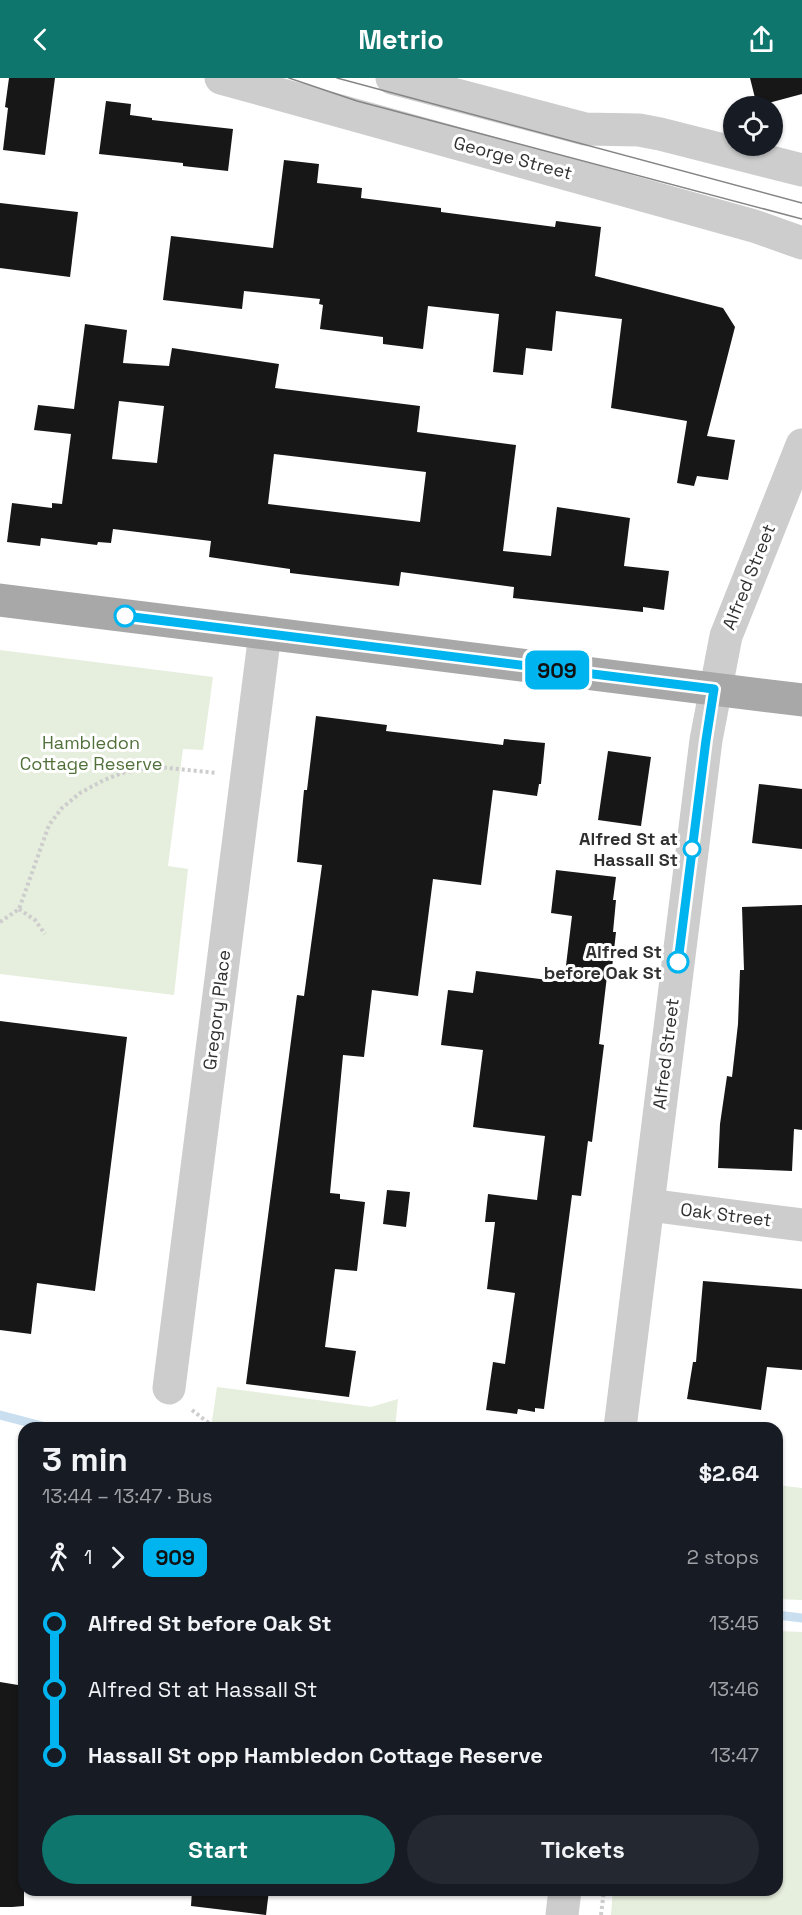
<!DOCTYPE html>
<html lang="en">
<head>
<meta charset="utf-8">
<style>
  :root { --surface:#171b24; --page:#242831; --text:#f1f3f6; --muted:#9ea1a6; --accent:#0f766e }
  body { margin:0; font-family:"Space Grotesk",sans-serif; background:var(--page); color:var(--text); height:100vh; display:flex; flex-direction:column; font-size:22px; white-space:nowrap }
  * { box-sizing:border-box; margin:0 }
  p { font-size:20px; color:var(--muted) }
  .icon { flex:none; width:33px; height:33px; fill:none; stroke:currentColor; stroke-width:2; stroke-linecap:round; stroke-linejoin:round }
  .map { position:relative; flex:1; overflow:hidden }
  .side { position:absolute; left:18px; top:1344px; width:765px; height:474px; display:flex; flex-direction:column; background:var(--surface); border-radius:18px; box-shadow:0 2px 4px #0004 }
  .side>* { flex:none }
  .badge { padding:0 12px; border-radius:9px; font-size:21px; line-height:39px }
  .buttons { position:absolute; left:723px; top:18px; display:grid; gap:12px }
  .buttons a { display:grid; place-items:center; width:60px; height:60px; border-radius:50%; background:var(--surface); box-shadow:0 2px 4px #0004; font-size:30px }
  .map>.badge { position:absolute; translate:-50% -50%; box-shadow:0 0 0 3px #fff }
  .legs { display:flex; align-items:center; gap:9px; height:66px; padding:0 24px; font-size:20px }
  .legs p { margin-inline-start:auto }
  .headline { display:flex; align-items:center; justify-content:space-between; height:102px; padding:0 24px }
  h1 { font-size:33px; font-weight:800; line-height:45px }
  .cta { display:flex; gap:12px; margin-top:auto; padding:12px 24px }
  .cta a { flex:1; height:69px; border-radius:36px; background:var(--accent); color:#fff; font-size:24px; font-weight:800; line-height:69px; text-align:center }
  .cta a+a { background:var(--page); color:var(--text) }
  ul { padding:0 24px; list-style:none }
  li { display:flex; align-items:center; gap:21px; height:66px; font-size:22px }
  li i { display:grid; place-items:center; width:9px; height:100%; margin:0 8px; background:currentColor }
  li i::after { content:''; width:15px; height:15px; margin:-8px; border:4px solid; border-radius:50%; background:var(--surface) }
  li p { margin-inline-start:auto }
  li:first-child i { background:linear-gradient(#0000 50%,currentColor 0) }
  li:last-child i { background:linear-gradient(currentColor 50%,#0000 0) }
  header { display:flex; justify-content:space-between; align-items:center; height:78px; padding:0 24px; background:var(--accent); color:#fff; font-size:27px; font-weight:800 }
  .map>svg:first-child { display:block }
  .green { fill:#e6eedd }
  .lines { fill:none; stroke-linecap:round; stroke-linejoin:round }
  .stream { stroke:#c9deef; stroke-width:9 }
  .building { fill:#171717; fill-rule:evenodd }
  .path { stroke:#cdcdcd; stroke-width:4; stroke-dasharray:3 3; stroke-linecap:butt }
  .minor { stroke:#cdcdcd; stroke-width:33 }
  .tertiary { stroke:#cdcdcd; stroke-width:33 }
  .primary { stroke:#a8a8a8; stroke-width:33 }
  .tram { stroke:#858585; stroke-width:1.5 }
  .line-1-casing { stroke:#fff; stroke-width:14 }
  .line-1 { stroke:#00b5ef; stroke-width:9 }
  .stop-1-dot { fill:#fff; stroke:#00b5ef; stroke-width:3 }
  .labels { text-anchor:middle; stroke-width:6; stroke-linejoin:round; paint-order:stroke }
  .street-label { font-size:18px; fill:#303030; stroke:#fff }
  .park-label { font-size:18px; fill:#51703a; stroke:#fff }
  .stop-label { font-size:18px; font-weight:bold; fill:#303030; stroke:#fff; text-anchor:end }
</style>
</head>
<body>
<header><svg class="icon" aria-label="back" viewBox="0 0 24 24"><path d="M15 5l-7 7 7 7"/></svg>Metrio<svg class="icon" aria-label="share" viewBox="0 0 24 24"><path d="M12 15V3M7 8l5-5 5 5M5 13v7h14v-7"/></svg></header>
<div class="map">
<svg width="802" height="1837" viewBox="0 0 802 1837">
  <rect width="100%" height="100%" fill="#fff"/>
  <g class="green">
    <polygon points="0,572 213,599 203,672 183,671 168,788 188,791 174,917 0,896"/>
    <polygon points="217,1309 371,1329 398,1321 395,1350 211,1350"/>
    <polygon points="777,1407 802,1410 802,1522 777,1521"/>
    <polygon points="777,1553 802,1554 802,1837 611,1837 613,1812 777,1812"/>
  </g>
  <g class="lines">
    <g class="stream">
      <polyline points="0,1337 50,1350"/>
      <polyline points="777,1537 802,1540"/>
    </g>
  </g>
  <g class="building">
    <polygon points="9,0 55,0 45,77 3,72 8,30 5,29"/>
    <polygon points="750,0 802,0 802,16 757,28"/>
    <polygon points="106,23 131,26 130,37 152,40 152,42 233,51 228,93 183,88 183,85 99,76"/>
    <polygon points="284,82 319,86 317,105 362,110 361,120 441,130 441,134 555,149 556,143 601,149 595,198 723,230 735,249 707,358 735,362 728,402 697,398 694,408 677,405 687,343 611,330 622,241 556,233 552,273 526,270 523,297 493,294 499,236 428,228 423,271 383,266 383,259 320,251 323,227 319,226 320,221 244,213 242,231 163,222 171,158 273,170"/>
    <polygon points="0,125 78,134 70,199 0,190"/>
    <path d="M 85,246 L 127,252 L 123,285 L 169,288 L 172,270 L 279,286 L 275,310 L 420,328 L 417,354 L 516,367 L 503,473 L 551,478 L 557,429 L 630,440 L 624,488 L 669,493 L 664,532 L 643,529 L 643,534 L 513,520 L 514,509 L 401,494 L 399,508 L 290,495 L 290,491 L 209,479 L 211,463 L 113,451 L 111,465 L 98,464 L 97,467 L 41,460 L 40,468 L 7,464 L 12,425 L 52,430 L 52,425 L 62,426 L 71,356 L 34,352 L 38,327 L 74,331 ZM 119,323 L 164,328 L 157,385 L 112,381 ZM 274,376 L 426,394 L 420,444 L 268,426 Z"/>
    <polygon points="316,638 387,647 386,653 503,667 504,661 545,665 541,706 539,706 537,718 493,712 481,807 433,801 418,918 372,912 364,979 343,977 330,1115 340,1116 340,1121 365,1124 357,1193 335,1191 325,1269 356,1273 349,1319 246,1306 297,917 304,918 322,787 297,784 304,712 307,712"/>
    <polygon points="608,673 651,679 641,748 598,742"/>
    <polygon points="759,706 802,711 802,771 752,765"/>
    <polygon points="556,792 616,799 613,822 616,822 613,854 616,854 611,899 607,898 599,966 604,967 592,1064 588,1063 581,1118 572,1117 544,1331 535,1330 535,1334 518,1331 517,1336 486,1332 493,1284 505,1286 515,1215 487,1211 495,1144 485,1144 488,1116 537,1122 545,1058 473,1049 483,972 441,967 448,912 473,915 476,893 564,904 572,838 551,835"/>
    <polygon points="802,827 802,1052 794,1051 792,1093 718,1090 720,1046 727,998 732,999 738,946 740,892 744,892 742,829"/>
    <polygon points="0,943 127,959 95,1213 37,1205 31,1256 0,1252"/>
    <polygon points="387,1112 410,1114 406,1149 383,1146"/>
    <polygon points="703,1203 802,1211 802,1292 767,1289 761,1332 687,1321 693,1284 696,1284"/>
    <polygon points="0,1604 24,1608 24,1828 12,1829 0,1829"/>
    <polygon points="192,1812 269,1812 266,1837 191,1828"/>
  </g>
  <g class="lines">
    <g class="path">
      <polyline points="19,831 35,842 45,856"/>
      <polyline points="0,844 19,831 49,747 62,730 80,715 104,702 122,695 142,691 159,689 217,695"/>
      <polyline points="192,1332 215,1350"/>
      <polyline points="601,1837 604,1812"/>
    </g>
    <g class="minor">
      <polyline points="221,0 754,148 802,165"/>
      <polyline points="649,1127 802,1147"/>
      <polyline points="169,1310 265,555"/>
    </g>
    <g class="tertiary">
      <polyline points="392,0 585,51 639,52 660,56 802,92"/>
      <polyline points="620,1350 706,662 726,558 802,367"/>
      <polyline points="562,1837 565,1812"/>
    </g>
    <polyline class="primary" points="0,522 802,622"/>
    <g class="tram">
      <polyline points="289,0 357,23 802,141"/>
      <polyline points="337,0 802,125"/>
    </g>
  </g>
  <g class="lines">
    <g class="line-1-casing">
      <polyline id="line-1" points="125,538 714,611 706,662 678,884"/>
    </g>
    <use href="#line-1" class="line-1"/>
  </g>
  <g class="stop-1-dot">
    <circle cx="125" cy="538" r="10"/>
    <circle cx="692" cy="771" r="8"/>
    <circle cx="678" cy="884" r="10"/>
  </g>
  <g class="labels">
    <g class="street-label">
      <text transform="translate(513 80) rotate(15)" y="6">George Street</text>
      <text transform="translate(749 499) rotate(-68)" y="6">Alfred Street</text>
      <text transform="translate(217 932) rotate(-83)" y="6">Gregory Place</text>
      <text transform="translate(666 976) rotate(-83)" y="6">Alfred Street</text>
      <text transform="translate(726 1137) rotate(7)" y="6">Oak Street</text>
    </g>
    <g class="park-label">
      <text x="91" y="671">Hambledon<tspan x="91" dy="21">Cottage Reserve</tspan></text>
    </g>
    <g class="stop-label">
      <text x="678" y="767">Alfred St at<tspan x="678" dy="21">Hassall St</tspan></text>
      <text x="662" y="880">Alfred St<tspan x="662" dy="21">before Oak St</tspan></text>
    </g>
  </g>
</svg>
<div class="buttons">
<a><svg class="icon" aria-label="locate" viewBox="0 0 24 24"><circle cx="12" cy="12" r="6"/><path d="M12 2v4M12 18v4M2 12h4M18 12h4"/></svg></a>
</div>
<b class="badge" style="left:557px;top:592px;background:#00b5ef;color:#111">909</b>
<section class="side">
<div class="headline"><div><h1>3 min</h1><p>13:44 – 13:47 · Bus</p></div><b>$2.64</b></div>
<div class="legs"><svg class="icon" aria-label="walk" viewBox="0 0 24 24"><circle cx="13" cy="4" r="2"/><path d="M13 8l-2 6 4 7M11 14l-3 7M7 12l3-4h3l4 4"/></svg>1<svg class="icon" aria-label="forward" viewBox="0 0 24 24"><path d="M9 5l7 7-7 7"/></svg><b class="badge" style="background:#00b5ef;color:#111">909</b><p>2 stops</p></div>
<ul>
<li><i style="color:#00b5ef"></i><b>Alfred St before Oak St</b><p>13:45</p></li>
<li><i style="color:#00b5ef"></i><span>Alfred St at Hassall St</span><p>13:46</p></li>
<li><i style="color:#00b5ef"></i><b>Hassall St opp Hambledon Cottage Reserve</b><p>13:47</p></li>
</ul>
<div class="cta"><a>Start</a><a>Tickets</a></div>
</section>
</div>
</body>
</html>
